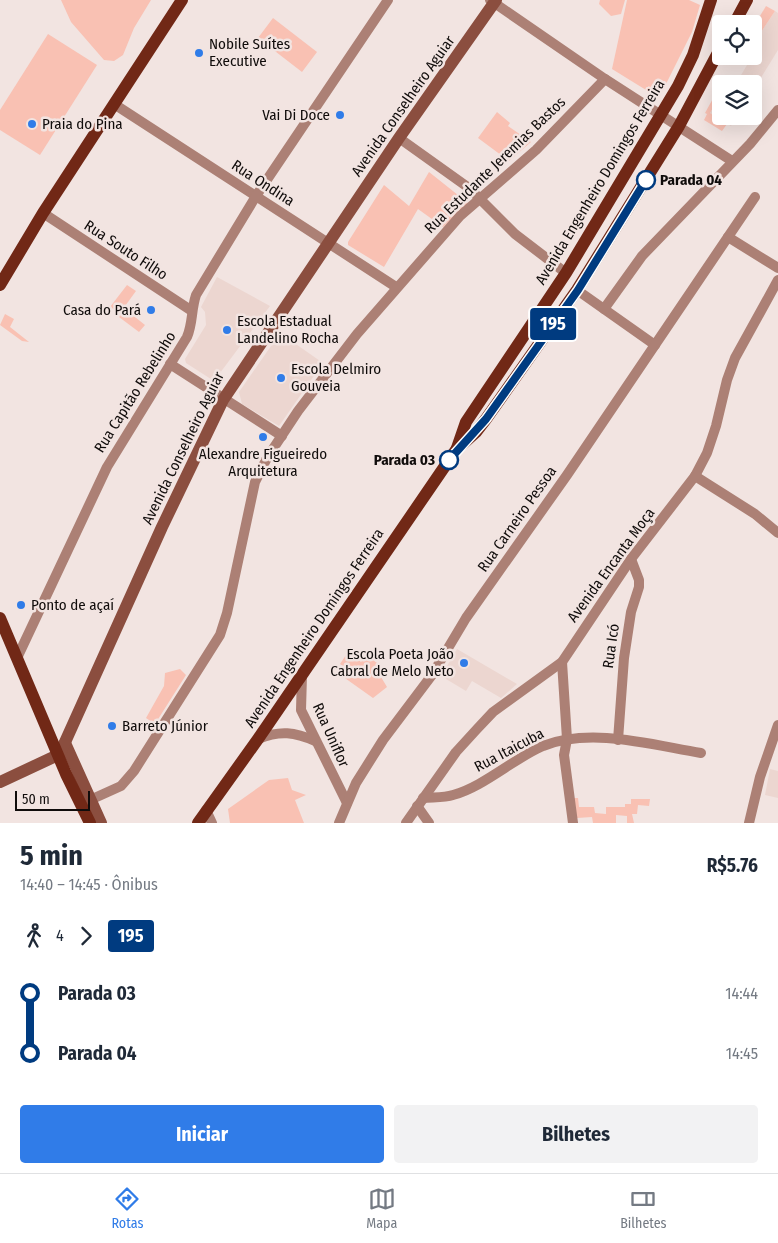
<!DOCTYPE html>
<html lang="pt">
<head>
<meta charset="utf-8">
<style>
  :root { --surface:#fff; --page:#f2f2f3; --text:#1f2937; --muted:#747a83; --line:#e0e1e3; --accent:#307ce8 }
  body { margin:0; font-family:"Fira Sans Condensed",sans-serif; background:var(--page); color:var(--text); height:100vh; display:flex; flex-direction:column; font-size:19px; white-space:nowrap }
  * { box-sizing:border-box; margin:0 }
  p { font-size:16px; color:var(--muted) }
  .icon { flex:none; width:28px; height:28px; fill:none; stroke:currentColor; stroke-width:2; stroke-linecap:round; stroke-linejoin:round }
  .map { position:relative; height:823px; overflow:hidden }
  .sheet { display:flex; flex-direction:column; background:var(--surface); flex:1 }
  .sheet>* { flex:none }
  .badge { padding:0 10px; border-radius:4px; font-size:18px; line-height:32px }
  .controls { position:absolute; left:712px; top:15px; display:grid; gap:10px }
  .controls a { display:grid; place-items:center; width:50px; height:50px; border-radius:5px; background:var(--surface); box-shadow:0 5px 20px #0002; font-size:25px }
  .scale { position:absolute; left:15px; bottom:12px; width:75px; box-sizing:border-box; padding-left:5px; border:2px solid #100c0b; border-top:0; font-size:14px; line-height:18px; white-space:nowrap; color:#100c0b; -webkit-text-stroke:4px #f2e4e1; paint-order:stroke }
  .map>.badge { position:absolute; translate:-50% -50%; box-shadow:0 0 0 2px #fff }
  .legs { display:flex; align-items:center; gap:8px; height:55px; padding:0 20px; font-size:16px }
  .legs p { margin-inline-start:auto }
  .summary { display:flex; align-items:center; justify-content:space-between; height:85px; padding:0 20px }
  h1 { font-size:28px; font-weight:700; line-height:38px }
  .button { display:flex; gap:10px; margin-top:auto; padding:10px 20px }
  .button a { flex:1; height:58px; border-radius:5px; background:var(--accent); color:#fff; font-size:20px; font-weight:700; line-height:58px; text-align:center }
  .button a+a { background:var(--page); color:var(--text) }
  ul { padding:0 20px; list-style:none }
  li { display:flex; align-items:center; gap:18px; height:60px; font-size:19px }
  li i { display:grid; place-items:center; width:8px; height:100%; margin:0 6px; background:currentColor }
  li i::after { content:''; width:12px; height:12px; margin:-6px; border:4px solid; border-radius:50%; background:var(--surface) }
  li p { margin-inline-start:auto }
  li:first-child i { background:linear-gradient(#0000 50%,currentColor 0) }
  li:last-child i { background:linear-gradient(currentColor 50%,#0000 0) }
  .menu { display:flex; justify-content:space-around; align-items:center; height:70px; border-top:1px solid var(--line); background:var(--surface); font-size:14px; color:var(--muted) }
  .menu a { display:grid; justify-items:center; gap:2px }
  .menu .selected { color:var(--accent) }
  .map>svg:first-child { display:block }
  .built { fill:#ecd6d0 }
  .green { fill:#f9c1b3 }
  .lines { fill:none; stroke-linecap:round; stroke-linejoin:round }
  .minor { stroke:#ac8075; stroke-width:10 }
  .secondary { stroke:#8b4e3f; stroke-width:12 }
  .primary { stroke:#712816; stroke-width:12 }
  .line-1-casing { stroke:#fff; stroke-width:11 }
  .line-1 { stroke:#003b80; stroke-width:8 }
  .poi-dot { fill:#307ce8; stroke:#f2e4e1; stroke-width:2 }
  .stop-1-dot { fill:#fff; stroke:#003b80; stroke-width:2.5 }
  .labels { text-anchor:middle; stroke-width:5; stroke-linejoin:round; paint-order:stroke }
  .poi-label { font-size:15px; fill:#100c0b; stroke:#f2e4e1; text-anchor:start }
  .street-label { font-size:15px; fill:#100c0b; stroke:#f2e4e1 }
  .stop-label { font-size:15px; font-weight:bold; fill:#100c0b; stroke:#f2e4e1; text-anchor:start }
</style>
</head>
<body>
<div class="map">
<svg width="778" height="823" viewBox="0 0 778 823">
  <rect width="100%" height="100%" fill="#f2e4e1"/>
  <g class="built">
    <polygon points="775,11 778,13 778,50 754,89 754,84 727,84 730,78 737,82 747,65 741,62 745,56 754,56 754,43"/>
    <polygon points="721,94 721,116 737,116 731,126 710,113"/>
    <polygon points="217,277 270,306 214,381 186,363 185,359 206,325 205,312 201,307"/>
    <polygon points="280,333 323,363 279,426 242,404 239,392"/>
    <polygon points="457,649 517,684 501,698 472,681 466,691 441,676"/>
    <polygon points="770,769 778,771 778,798 765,795"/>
  </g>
  <g class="green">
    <polygon points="61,0 151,0 134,28 123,55 114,61 104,60 71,22"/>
    <polygon points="600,0 625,0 621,14 611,16 599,4"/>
    <polygon points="627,0 689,0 700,5 692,32 659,98 612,69"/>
    <polygon points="766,6 775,11 754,43 754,26"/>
    <polygon points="273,18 317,52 302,72 258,38"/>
    <polygon points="48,34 97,65 40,155 0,130 0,110"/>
    <polygon points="721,84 721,94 710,113 727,124 722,131 704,120 707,114 705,113"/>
    <polygon points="497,112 510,123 508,126 531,142 509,161 478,138"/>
    <polygon points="429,172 468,203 443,227 418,209 384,267 348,245 348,242 384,185 409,206"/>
    <polygon points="127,285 136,291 120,313 110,307"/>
    <polygon points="125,309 145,325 139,332 119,317"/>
    <polygon points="5,314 14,319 10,327 29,342 22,341 0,325"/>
    <polygon points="348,652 361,662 367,656 380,665 381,677 387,687 373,698 342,676 347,669 340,664"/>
    <polygon points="180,669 186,675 155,724 146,718 164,686 165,673"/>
    <polygon points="288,778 292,790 306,795 295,800 304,823 230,823 228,809 269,780"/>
    <polygon points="573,798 578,798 579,807 594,807 595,813 606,814 606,807 625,807 625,804 631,804 631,799 650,799 649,806 638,805 637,814 632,814 634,823 627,823 627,816 616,815 616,823 593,823 592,817 577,818"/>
  </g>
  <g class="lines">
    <g class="minor">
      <polyline points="490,0 605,79 732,161"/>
      <polyline points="114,104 396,287"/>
      <polyline points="399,138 469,188 515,234 566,273"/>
      <polyline points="43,213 192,311"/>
      <polyline points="728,237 778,268"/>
      <polyline points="577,290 655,345"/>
      <polyline points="604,309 642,256 750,144 778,110"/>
      <polyline points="170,364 282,436"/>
      <polyline points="695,476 755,514 778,533"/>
      <path d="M 17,658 L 107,467 L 187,337 C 193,323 191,310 196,295 L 256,196 L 388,0"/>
      <polyline points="562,662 567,739 564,755 573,823"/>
      <polyline points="302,675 301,710 347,803"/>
      <path d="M 258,739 C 280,730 295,732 315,741"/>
      <polyline points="618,740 624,658 631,612 639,587 639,580 631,559"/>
      <path d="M 423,798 C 433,797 444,798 453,795 C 483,787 513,759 543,746 C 591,727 652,745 701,753"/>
      <polyline points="90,800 121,786 134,771 220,635 227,613 255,482 267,458 298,411 357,334 460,216 536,150 605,79"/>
      <polyline points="417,806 429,823"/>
      <polyline points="206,810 212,823"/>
      <polyline points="339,823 356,783 383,740 432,675 466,618 567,475 755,197"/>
      <polyline points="406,823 456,752 477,729 493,712 562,662 631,559 695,476 707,453 716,426 727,380 735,358 778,280"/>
      <polyline points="749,823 760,777 778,725"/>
    </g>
    <g class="secondary">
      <polyline points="65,743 101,823"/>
      <polyline points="0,782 58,755 61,751 162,527 223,400 399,138 496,0"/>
    </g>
    <g class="primary">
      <polyline points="734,24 747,0"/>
      <polyline points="0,285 43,213 182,0"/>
      <polyline points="457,448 466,422 566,273 678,86 693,55 711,0"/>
      <polyline points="0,618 66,774 90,823"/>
      <polyline points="198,823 258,739 456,450 476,432 486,419 577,290 679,126 721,47"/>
    </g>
  </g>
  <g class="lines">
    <g class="line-1-casing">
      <polyline id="line-1" points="449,460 486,419 578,290 646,180"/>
    </g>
    <use href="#line-1" class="line-1"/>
  </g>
  <g class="poi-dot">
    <circle cx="199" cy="53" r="5"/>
    <circle cx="340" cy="115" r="5"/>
    <circle cx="32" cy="124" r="5"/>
    <circle cx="151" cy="310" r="5"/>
    <circle cx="227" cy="330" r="5"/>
    <circle cx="281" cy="378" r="5"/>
    <circle cx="263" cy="437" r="5"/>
    <circle cx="21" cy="605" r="5"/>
    <circle cx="464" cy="663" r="5"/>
    <circle cx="112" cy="726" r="5"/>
  </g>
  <g class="stop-1-dot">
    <circle cx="646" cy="180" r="9"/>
    <circle cx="449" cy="460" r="9"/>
  </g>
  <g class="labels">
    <g class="poi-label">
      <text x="209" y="49">Nobile Suítes<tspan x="209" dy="17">Executive</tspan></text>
      <text x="330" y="120" text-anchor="end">Vai Di Doce</text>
      <text x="42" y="129">Praia do Pina</text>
      <text x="141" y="315" text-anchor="end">Casa do Pará</text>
      <text x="237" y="326">Escola Estadual<tspan x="237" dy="17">Landelino Rocha</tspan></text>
      <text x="291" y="374">Escola Delmiro<tspan x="291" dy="17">Gouveia</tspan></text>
      <text x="263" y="459" text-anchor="middle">Alexandre Figueiredo<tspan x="263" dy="17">Arquitetura</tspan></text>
      <text x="31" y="610">Ponto de açaí</text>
      <text x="454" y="659" text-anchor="end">Escola Poeta João<tspan x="454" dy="17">Cabral de Melo Neto</tspan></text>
      <text x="122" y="731">Barreto Júnior</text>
    </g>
    <g class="street-label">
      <text transform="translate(403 106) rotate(-55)" y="5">Avenida Conselheiro Aguiar</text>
      <text transform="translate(495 165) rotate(-44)" y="5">Rua Estudante Jeremias Bastos</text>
      <text transform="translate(600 182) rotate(-59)" y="5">Avenida Engenheiro Domingos Ferreira</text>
      <text transform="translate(263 183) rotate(33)" y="5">Rua Ondina</text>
      <text transform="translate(126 250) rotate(33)" y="5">Rua Souto Filho</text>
      <text transform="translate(135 392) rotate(-58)" y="5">Rua Capitão Rebelinho</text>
      <text transform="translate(183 448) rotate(-64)" y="5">Avenida Conselheiro Aguiar</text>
      <text transform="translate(517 519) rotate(-55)" y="5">Rua Carneiro Pessoa</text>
      <text transform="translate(611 565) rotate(-54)" y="5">Avenida Encanta Moça</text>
      <text transform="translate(314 628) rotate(-56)" y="5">Avenida Engenheiro Domingos Ferreira</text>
      <text transform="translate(611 646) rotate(-82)" y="5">Rua Icó</text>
      <text transform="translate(331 735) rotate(66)" y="5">Rua Uniflor</text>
      <text transform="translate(509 750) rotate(-28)" y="5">Rua Itaicuba</text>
    </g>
    <g class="stop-label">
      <text x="660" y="185">Parada 04</text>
      <text x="435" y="465" text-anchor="end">Parada 03</text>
    </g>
  </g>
</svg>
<div class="controls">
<a><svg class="icon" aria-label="locate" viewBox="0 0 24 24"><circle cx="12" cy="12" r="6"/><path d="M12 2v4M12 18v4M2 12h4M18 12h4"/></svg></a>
<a><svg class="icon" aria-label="layers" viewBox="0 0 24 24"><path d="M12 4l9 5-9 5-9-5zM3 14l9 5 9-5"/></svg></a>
</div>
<div class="scale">50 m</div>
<b class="badge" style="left:553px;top:324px;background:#003b80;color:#fff">195</b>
</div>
<section class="sheet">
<div class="summary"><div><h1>5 min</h1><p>14:40 – 14:45 · Ônibus</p></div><b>R$5.76</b></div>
<div class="legs"><svg class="icon" aria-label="walk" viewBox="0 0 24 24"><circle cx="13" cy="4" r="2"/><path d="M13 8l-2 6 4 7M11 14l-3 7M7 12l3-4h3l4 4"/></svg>4<svg class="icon" aria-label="forward" viewBox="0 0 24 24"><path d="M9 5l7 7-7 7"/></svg><b class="badge" style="background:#003b80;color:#fff">195</b></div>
<ul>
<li><i style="color:#003b80"></i><b>Parada 03</b><p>14:44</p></li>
<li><i style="color:#003b80"></i><b>Parada 04</b><p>14:45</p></li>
</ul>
<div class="button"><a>Iniciar</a><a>Bilhetes</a></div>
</section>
<nav class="menu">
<a class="selected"><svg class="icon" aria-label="directions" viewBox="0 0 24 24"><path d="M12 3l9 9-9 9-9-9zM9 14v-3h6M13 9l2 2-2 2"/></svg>Rotas</a>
<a><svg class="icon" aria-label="map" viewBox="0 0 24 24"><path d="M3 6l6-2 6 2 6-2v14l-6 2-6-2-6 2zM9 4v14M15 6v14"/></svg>Mapa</a>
<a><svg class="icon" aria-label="tickets" viewBox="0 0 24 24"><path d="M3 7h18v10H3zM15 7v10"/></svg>Bilhetes</a>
</nav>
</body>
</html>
